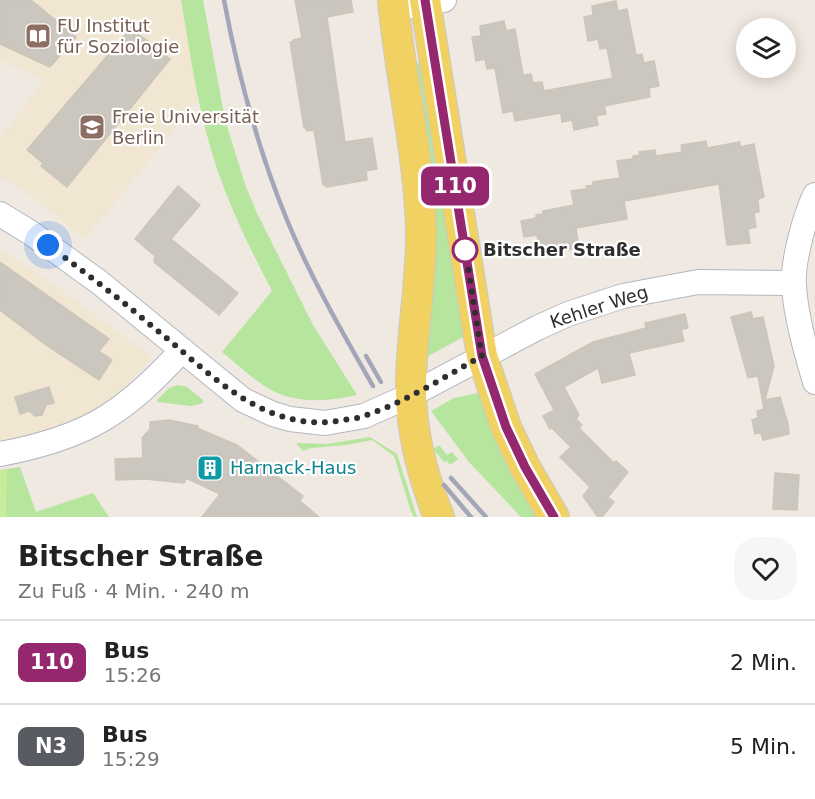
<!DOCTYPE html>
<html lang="de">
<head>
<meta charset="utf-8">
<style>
  :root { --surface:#fff; --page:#f6f6f6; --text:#222; --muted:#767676; --line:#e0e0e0 }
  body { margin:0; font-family:"DejaVu Sans",sans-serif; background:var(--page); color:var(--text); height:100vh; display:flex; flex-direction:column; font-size:22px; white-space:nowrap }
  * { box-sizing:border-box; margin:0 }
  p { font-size:20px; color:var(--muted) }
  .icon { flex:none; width:33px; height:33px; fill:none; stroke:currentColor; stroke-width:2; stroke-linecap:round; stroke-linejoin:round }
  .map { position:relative; height:517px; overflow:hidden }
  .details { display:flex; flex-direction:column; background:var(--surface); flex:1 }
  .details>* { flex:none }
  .badge { padding:0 12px; border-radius:9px; font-size:21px; line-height:39px }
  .buttons { position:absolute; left:736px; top:18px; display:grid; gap:12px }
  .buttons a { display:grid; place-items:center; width:60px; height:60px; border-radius:50%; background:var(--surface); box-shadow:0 3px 15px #0003; font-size:30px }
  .you { position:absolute; width:30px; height:30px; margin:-15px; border:4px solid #fff; border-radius:50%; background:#1a73e8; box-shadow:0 0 0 9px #1a73e833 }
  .map>.badge { position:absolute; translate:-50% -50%; box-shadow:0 0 0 3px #fff }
  .round { display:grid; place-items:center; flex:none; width:63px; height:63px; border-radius:24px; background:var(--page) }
  .head { display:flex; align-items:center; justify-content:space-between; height:102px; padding:0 18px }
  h1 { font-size:28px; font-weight:800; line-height:45px }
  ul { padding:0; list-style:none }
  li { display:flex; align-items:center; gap:18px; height:84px; padding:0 18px; border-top:2px solid var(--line) }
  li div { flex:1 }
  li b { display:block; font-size:22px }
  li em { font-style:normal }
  li .badge { min-width:66px; font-weight:700; text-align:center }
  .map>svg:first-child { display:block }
  .education { fill:#f0e6d1 }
  .green { fill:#b6e59e }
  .pitch { fill:#c9ec9a }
  .building { fill:#cbc7bf; stroke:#cbc5ba; stroke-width:1.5 }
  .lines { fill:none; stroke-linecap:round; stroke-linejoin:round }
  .minor-casing { stroke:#b4b7c1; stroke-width:26 }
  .major-casing { stroke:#c9c9c9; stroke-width:32 }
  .minor { stroke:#fff; stroke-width:24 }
  .major { stroke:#f2d163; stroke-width:30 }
  .rail { stroke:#a3a6b8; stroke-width:4.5 }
  .line-casing { stroke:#fff; stroke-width:14 }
  .line { stroke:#95276e; stroke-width:9 }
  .walk { stroke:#2e2e2e; stroke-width:6; stroke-dasharray:0 10.8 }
  .stop-dot { fill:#fff; stroke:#95276e; stroke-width:3 }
  .labels { text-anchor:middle; stroke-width:4.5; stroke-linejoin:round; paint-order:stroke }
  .education-label { font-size:18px; fill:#785e54; stroke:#fff; text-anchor:start }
  .stop-label { font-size:18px; font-weight:bold; fill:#2e2e2e; stroke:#fff; text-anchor:start }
  .street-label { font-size:18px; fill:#2e2e2e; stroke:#fff }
  .culture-label { font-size:18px; fill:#0d838f; stroke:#fff; text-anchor:start }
</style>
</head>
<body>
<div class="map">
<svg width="815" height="517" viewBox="0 0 815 517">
  <rect width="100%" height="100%" fill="#efe9e1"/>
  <g class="education">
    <polygon points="0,0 181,0 199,99 85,239 34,198 0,176 0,139 44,81 0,60"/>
    <polygon points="0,249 46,279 149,355 149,361 119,392 118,400 84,420 0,444"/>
  </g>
  <g class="green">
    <path d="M 181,0 L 203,0 L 225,120 L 246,187 L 256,211 L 313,325 L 357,395 C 328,402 292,404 266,387 C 250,377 236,363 222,352 L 272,291 C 246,241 221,190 207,135 C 195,91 189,45 181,0 Z"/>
    <polygon points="425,62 467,335 423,359 412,64"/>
    <polygon points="178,385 187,387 203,400 203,403 191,406 157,402 157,400 169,388"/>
    <polygon points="483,392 541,517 521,517 469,462 431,411 454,398"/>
    <polygon points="370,437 397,454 417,517 414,517 411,511 394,456 372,440 347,445 311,448 303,451 296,443 327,444"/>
    <polygon points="439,445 447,455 452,452 458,459 450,465 447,461 444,462 433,449"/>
    <polygon points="20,467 36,512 93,493 109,517 0,517 0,470"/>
  </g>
  <polygon class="pitch" points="0,470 7,470 6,517 0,517"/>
  <g class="building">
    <polygon points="0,0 31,0 76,37 50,67 0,44"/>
    <polygon points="295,0 351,0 353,12 327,17 345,142 372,138 377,169 366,171 367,180 326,187 326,185 323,185 314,130 307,131 306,128 304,128 290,42 293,42 293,40 302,38"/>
    <polygon points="616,1 618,11 627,9 636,55 642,54 644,63 654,61 659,86 649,88 650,97 604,106 606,114 596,116 598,125 574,130 572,120 562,122 561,113 515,121 513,111 503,113 495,68 487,69 485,59 476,61 472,37 481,36 480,26 504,21 506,31 515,29 523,75 531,74 533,83 542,82 544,91 613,78 607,48 600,49 598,39 588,41 584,17 593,15 592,6"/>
    <polygon points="131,28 170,59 67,187 41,166 43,163 27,150"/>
    <polygon points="706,141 707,148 740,142 740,147 754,144 764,197 758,199 759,212 754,213 756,227 748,229 750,243 727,245 719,184 624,201 627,219 576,228 579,248 548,254 548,250 540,252 537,235 524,237 521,221 536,218 536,215 543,214 543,211 574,205 571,191 587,189 586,186 593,185 593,182 620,178 617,161 633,159 633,156 640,155 639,152 655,150 656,156 682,152 681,145"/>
    <polygon points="178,186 200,205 171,239 238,293 219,315 154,262 155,256 135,239"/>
    <polygon points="0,262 109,339 99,351 112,360 99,380 46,345 0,310"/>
    <polygon points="751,312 753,319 763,317 774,366 765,400 780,397 788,424 789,434 763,440 761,433 755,434 752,420 758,418 757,411 764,409 758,376 748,378 731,317"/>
    <polygon points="685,314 688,328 681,330 684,341 629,353 635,375 602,383 598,368 564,387 579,415 576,419 582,425 579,428 614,463 616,461 628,472 608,497 614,502 602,517 598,517 583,496 590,487 560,457 571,447 552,428 550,429 543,416 554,410 535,374 593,342 646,328 645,323"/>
    <polygon points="49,387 54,403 46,405 42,415 35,416 29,411 20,414 15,397"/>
    <polygon points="169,420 198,426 197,428 237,445 303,496 300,501 319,517 202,517 220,494 186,478 184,483 145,479 116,480 115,459 143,458 142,438 150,429 150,422"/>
    <polygon points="775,473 799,475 797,510 773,509"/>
  </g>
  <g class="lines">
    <g class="minor-casing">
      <g id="minor">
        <polyline points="394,9 444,0"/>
        <path d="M 815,195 C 805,216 792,262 794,286 C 796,318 806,351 815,382"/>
        <polyline points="0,214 31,233 99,282 243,400 273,414 290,419 325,423 364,416 411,395 537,328 568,314 623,296 698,282 793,283"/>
        <path d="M 0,454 C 86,438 124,414 182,350"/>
      </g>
    </g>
    <g class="major-casing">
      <g id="major">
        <path d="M 393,0 C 400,77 419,153 421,230 C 422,285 410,339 411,393 C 412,436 423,477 439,517"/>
        <polyline points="425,0 482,356 506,427 525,467 554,517"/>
      </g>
    </g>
    <use href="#minor" class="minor"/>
    <use href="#major" class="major"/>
    <g class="rail">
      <path d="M 224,0 C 238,75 258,149 287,220 C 311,278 342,332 373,386"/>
      <polyline points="366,356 381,382"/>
      <polyline points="451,478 486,517"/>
      <polyline points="444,485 471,517"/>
    </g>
  </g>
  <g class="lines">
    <g class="line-casing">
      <polyline id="line" points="425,0 482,356 506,427 525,467 554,517"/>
    </g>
    <use href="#line" class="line"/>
    <path class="walk" d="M 48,245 C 84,272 119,298 153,327 C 207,370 261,432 337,421 C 346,419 356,419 364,416 C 406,402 444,377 482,356 L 464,242 L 465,250"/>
  </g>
  <defs>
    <g id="library-square" transform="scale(1.35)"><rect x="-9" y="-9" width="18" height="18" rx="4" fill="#8d6e63" stroke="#fff"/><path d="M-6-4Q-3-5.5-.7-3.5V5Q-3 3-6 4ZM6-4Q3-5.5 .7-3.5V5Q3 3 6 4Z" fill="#fff"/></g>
    <g id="university-square" transform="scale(1.35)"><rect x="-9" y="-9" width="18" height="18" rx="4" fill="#8d6e63" stroke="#fff"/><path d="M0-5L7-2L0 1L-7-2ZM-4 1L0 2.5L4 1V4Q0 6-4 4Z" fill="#fff"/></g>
    <g id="building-square" transform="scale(1.35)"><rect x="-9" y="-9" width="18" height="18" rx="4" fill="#0f9aa8" stroke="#fff"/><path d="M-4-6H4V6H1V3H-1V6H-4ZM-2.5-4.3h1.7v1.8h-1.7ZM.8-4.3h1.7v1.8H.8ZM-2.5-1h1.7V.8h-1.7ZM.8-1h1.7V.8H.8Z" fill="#fff"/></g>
  </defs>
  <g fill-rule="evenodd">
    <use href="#library-square" x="38" y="36"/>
    <use href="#university-square" x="92" y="127"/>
    <use href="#building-square" x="210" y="468"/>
  </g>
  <circle class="stop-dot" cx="465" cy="250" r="12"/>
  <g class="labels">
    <g class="education-label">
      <text x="57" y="32">FU Institut<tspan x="57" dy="21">für Soziologie</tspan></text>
      <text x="112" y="123">Freie Universität<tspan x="112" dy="21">Berlin</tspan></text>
    </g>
    <g class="stop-label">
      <text x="483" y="256">Bitscher Straße</text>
    </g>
    <g class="street-label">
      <text transform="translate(599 307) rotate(-18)" y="6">Kehler Weg</text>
    </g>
    <g class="culture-label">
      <text x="230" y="474">Harnack-Haus</text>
    </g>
  </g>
</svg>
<div class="buttons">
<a><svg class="icon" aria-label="layers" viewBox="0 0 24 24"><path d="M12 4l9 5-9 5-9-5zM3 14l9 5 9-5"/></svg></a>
</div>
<div class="you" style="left:48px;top:245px"></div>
<b class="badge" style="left:455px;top:186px;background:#95276e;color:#fff">110</b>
</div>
<section class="details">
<div class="head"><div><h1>Bitscher Straße</h1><p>Zu Fuß · 4 Min. · 240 m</p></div><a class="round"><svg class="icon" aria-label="heart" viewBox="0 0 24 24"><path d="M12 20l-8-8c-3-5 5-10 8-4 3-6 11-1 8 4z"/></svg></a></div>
<ul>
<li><span class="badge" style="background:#95276e;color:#fff">110</span><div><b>Bus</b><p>15:26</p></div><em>2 Min.</em></li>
<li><span class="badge" style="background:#595b62;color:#fff">N3</span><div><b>Bus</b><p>15:29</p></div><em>5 Min.</em></li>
</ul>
</section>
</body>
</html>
